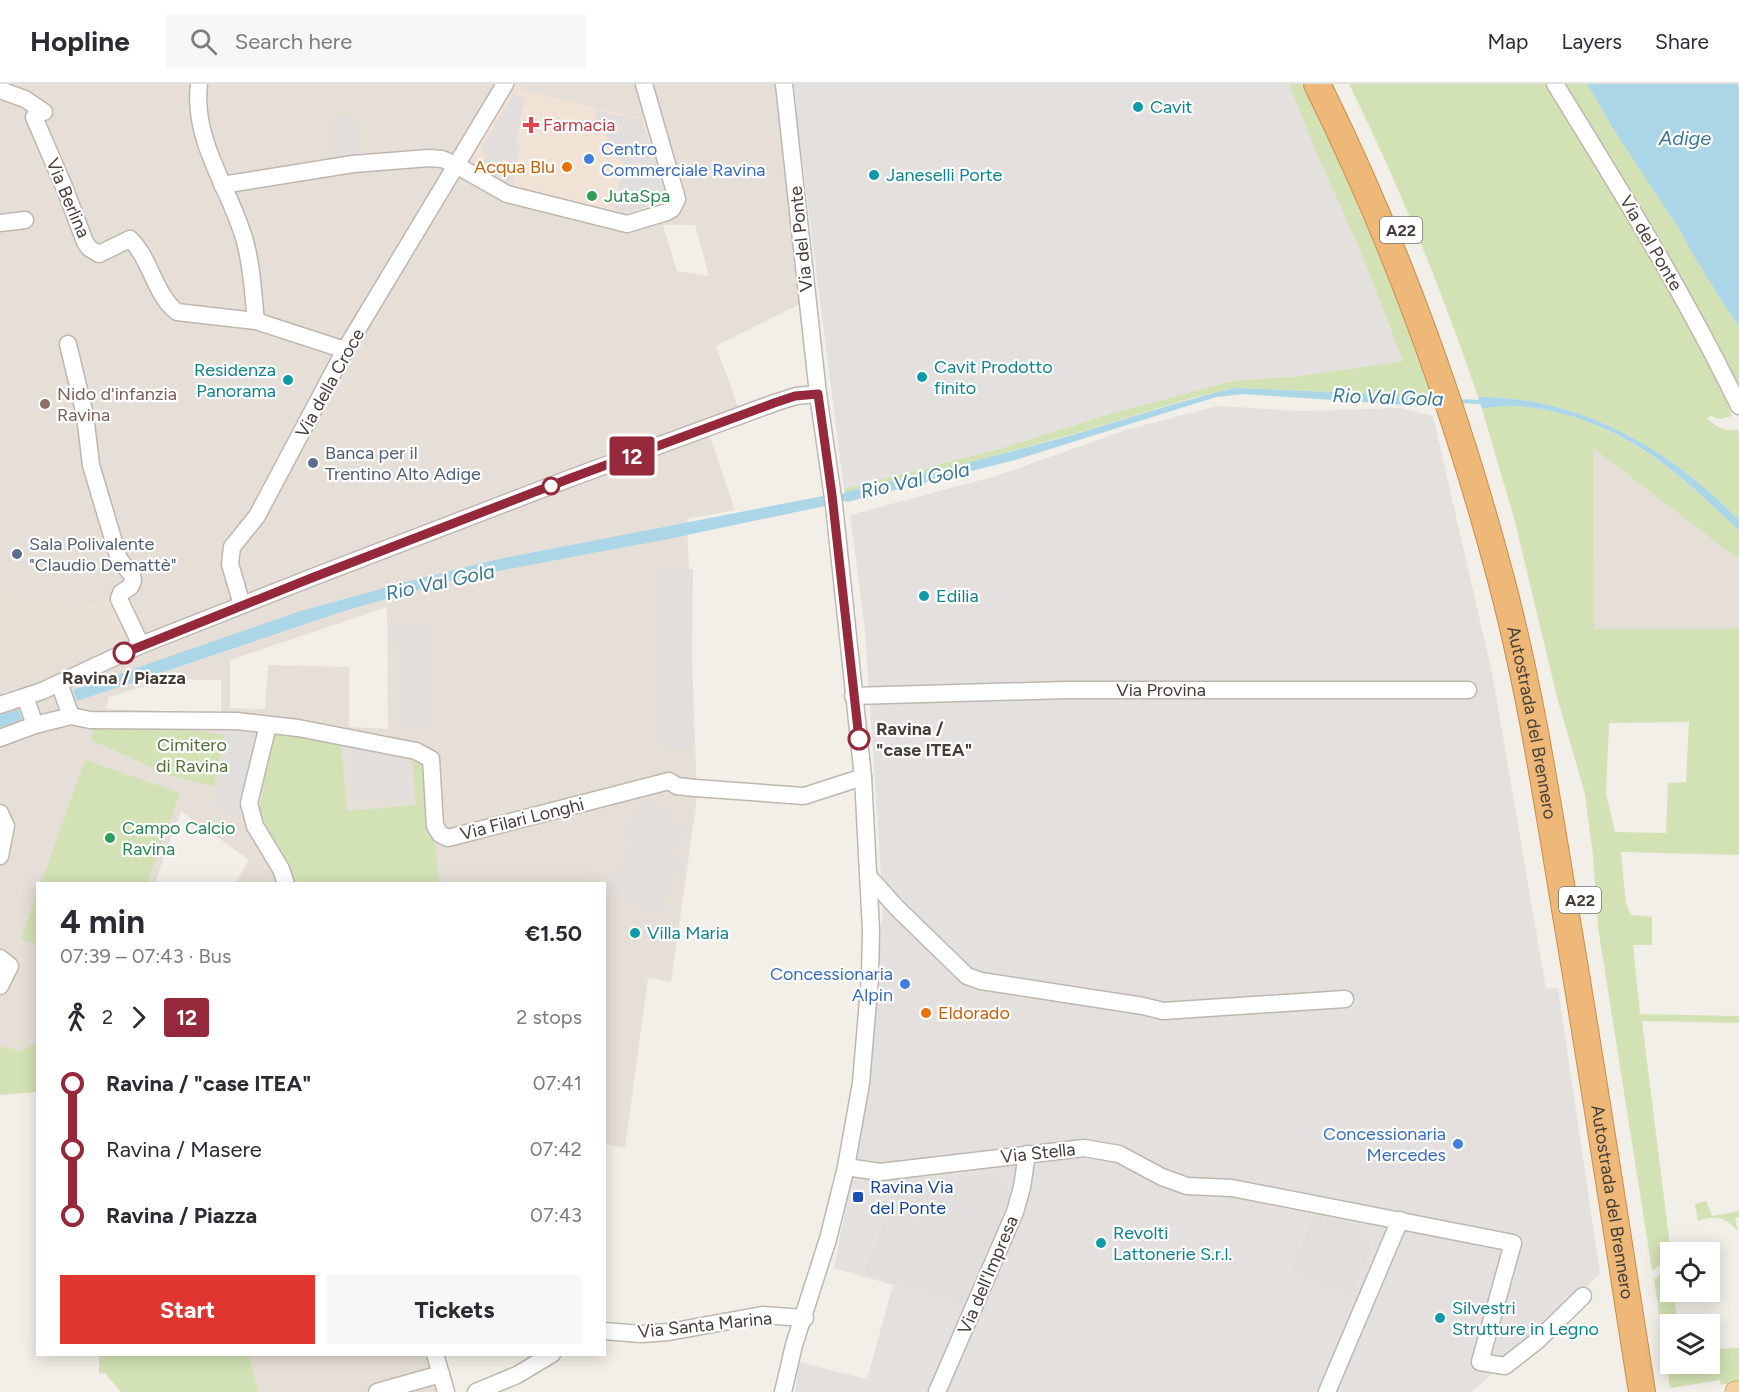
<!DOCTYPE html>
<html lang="en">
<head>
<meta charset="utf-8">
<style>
  :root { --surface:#fff; --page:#f7f7f7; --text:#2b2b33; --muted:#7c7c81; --line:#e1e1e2; --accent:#e13530 }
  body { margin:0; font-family:Figtree,sans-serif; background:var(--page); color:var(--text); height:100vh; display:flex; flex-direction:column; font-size:22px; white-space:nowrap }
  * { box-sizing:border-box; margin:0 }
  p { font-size:20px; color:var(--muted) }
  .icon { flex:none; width:33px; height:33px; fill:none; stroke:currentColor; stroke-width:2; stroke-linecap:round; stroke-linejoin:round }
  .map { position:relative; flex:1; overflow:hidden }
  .drawer { position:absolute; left:36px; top:798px; width:570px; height:474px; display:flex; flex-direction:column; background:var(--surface); border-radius:0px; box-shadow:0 3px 15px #0003 }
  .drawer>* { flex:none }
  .badge { padding:0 12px; border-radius:4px; font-size:21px; line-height:39px }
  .fabs { position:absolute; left:1660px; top:1158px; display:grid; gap:12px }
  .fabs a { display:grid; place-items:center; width:60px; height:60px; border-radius:0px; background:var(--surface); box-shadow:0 3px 15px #0003; font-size:30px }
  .map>.badge { position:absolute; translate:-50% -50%; box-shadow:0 0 0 3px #fff }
  .legs { display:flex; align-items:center; gap:9px; height:66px; padding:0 24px; font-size:20px }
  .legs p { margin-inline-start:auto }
  .headline { display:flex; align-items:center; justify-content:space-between; height:102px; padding:0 24px }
  h1 { font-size:33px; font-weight:700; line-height:45px }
  .cta { display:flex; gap:12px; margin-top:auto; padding:12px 24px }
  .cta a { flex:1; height:69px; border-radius:0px; background:var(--accent); color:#fff; font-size:24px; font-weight:700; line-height:69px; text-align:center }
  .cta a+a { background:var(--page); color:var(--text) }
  ul { padding:0 24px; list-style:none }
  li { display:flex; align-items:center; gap:21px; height:66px; font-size:22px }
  li i { display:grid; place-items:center; width:9px; height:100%; margin:0 8px; background:currentColor }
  li i::after { content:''; width:15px; height:15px; margin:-8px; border:4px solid; border-radius:50%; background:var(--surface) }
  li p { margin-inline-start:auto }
  li:first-child i { background:linear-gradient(#0000 50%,currentColor 0) }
  li:last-child i { background:linear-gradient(currentColor 50%,#0000 0) }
  header { display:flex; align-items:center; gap:36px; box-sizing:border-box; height:84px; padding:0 30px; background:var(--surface); border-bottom:2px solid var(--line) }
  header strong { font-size:28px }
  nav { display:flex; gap:33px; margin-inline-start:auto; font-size:21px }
  .search { width:420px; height:54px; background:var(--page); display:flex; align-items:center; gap:15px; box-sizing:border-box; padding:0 21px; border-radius:0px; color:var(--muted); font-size:22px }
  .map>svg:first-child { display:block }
  .residential { fill:#e5dfd7; fill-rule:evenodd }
  .commercial { fill:#f1e2d6 }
  .industrial { fill:#e4e0dd }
  .education { fill:#e9e1d4 }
  .green { fill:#d3e2b5; fill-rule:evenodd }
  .parking { fill:#e1dedc }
  .water { fill:#abd6e8 }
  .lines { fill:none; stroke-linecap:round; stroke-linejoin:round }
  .stream { stroke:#abd6e8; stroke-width:4 }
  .minor-casing { stroke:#bfb7af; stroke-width:19 }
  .major-casing { stroke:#d6ac72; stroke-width:23 }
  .highway-casing { stroke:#cb8c49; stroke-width:28 }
  .minor { stroke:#fff; stroke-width:16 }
  .major { stroke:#f3d2a0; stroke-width:21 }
  .highway { stroke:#edb878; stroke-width:26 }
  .line-1-casing { stroke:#fff; stroke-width:14 }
  .line-1 { stroke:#95293b; stroke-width:9 }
  .culture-dot { fill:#0f9aa8; stroke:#fff; stroke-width:2 }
  .health-dot { fill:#e0444e; stroke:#fff; stroke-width:2 }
  .shop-dot { fill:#3f7fe0; stroke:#fff; stroke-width:2 }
  .food-dot { fill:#e8710a; stroke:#fff; stroke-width:2 }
  .leisure-dot { fill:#2e9e5b; stroke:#fff; stroke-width:2 }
  .education-dot { fill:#8d6e63; stroke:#fff; stroke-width:2 }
  .service-dot { fill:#5c6f8a; stroke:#fff; stroke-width:2 }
  .stop-1-dot { fill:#fff; stroke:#95293b; stroke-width:3 }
  .transit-dot { fill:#1a4fb4; stroke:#fff; stroke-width:2 }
  .labels { text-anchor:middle; stroke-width:4.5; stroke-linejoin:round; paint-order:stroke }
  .shield { fill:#fff; stroke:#7d7873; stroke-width:1.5 }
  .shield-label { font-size:16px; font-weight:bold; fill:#453e37 }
  .culture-label { font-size:18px; fill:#0d838f; stroke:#fff; text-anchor:start }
  .health-label { font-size:18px; fill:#be3a42; stroke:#fff; text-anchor:start }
  .shop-label { font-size:18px; fill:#366cbe; stroke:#fff; text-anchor:end }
  .food-label { font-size:18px; fill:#c56008; stroke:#fff; text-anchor:end }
  .leisure-label { font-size:18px; fill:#27864d; stroke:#fff; text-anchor:start }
  .street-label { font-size:18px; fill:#453e37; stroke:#fff }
  .education-label { font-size:18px; fill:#785e54; stroke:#fff; text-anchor:start }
  .service-label { font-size:18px; fill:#4e5e75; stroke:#fff; text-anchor:start }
  .stop-label { font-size:18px; font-weight:bold; fill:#453e37; stroke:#fff }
  .park-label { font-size:18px; fill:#507031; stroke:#fff }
  .transit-label { font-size:18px; fill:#164399; stroke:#fff; text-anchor:start }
  .water-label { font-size:20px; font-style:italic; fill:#397995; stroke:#fff }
</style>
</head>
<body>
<header>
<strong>Hopline</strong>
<div class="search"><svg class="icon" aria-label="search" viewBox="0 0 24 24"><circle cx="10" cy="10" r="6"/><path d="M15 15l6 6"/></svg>Search here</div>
<nav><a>Map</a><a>Layers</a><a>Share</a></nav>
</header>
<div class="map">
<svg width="1739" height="1308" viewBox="0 0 1739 1308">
  <rect width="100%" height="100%" fill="#f2eee8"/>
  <g class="residential">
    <path d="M 0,0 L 777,0 L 802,219 L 716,262 L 743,337 L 709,350 L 735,426 L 687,435 L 697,714 L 671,898 L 648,894 L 625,1064 L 605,1060 L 604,800 L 236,799 L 249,776 L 181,727 L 155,799 L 38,800 L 37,958 L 20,967 L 0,962 ZM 663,141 L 695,141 L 709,192 L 677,187 ZM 387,523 L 388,645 L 349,643 L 349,583 L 268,581 L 265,625 L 230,624 L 230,576 ZM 168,595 L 221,596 L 221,629 L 106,625 L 109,613 ZM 91,655 L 214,702 L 173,693 Z"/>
    <polygon points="1593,364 1739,476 1739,545 1594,545"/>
    <polygon points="249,1271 442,1271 443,1308 258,1308"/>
  </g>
  <polygon class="commercial" points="512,4 645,35 668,108 668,119 628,133 510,102 474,80 472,73"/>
  <g class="industrial">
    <polygon points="794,0 1289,0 1316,68 1359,164 1403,277 1299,292 1232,297 1113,329 995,366 844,405 798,44"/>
    <polygon points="1217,322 1301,327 1400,324 1433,332 1492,589 1546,905 1558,904 1600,1190 1472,1308 795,1308 799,1278 867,1295 893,1201 834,1184 869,1003 883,822 865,546 850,431 996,392 1126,346"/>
  </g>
  <polygon class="education" points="55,512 65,522 110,515 126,550 90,568 82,567 13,602 0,580 0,514"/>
  <g class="green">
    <polygon points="1289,0 1302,0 1333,64 1388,193 1432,312 1235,304 1192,314 1084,347 940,387 845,408 844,405 995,366 1113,329 1232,297 1299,292 1403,277 1359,164 1316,68"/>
    <path d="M 1349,0 L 1553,0 L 1713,284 L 1732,332 L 1720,335 L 1710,332 L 1707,335 C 1717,342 1724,349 1737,345 L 1739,349 L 1739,436 C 1670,365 1579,312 1478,313 C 1442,206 1399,101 1349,0 Z"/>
    <polygon points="1562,0 1587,0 1617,51 1678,143 1692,169 1723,219 1739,242 1739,315"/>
    <path d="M 1499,321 C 1605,324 1667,377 1739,447 L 1739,476 L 1593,364 L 1594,545 L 1739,545 L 1739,771 L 1621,768 L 1626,820 L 1631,831 L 1652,833 L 1652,861 L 1633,861 L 1640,930 L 1739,932 L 1739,939 L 1642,937 L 1670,1162 C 1664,1172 1664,1182 1652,1186 L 1598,843 L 1593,772 L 1585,710 L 1557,613 L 1514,434 L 1482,325 ZM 1689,638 L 1686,698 L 1668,699 L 1666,749 L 1615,748 L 1606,709 L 1609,639 Z"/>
    <polygon points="94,643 180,644 225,651 214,702 173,693 91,656"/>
    <polygon points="274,647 341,661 347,727 416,721 412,676 427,679 439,799 293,799 258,730"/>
    <polygon points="85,676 180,709 147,799 41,799"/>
    <polygon points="37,809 37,861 21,855"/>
    <polygon points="37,958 37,1008 0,1011 0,962 20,967"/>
    <path d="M 1706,1117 L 1712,1132 L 1739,1127 L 1739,1133 L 1735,1134 L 1738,1147 C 1726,1133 1715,1131 1698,1137 L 1695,1120 Z"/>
    <polygon points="1669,1184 1671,1208 1673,1208 1678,1240 1671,1240 1671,1280 1710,1280 1710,1265 1739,1264 1739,1298 1721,1301 1720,1296 1670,1304 1654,1195"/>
    <polygon points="99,1271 249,1271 258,1308 121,1308 105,1289 99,1290"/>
  </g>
  <g class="parking">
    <polygon points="513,10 519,14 525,14 516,60 520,62 513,102 480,84 487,71 480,67"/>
    <polygon points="596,26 642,36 667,114 665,118 625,129 614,125 620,95 644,89 640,77 624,82 595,33"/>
    <polygon points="331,32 358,32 360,73 333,75"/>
    <polygon points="660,485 693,485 691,665 660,663"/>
    <polygon points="429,539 432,644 399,645 396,540"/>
    <polygon points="228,645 248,647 254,651 255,656 240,731 213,723"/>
    <polygon points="348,663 407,676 412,714 355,720"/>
    <polygon points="641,715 673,729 670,737 685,743 673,771 681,776 658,830 609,809 631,757 624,754"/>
    <polygon points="987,1091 997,1092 1006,1097 1010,1105 1009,1115 962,1220 863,1189 895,1114 901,1107 920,1100"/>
    <polygon points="1314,1132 1356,1140 1369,1158 1371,1166 1351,1213 1290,1188"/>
  </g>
  <g class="water">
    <polygon points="1587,0 1737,0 1739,3 1739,242 1723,219 1692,169 1678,143 1617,51"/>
    <path d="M 1235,304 L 1432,312 L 1436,323 L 1244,310 L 1216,313 L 1015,376 L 847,418 C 842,416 829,417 825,422 L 668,455 L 460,494 L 344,527 L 77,617 L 73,606 L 301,527 L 424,493 L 504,474 L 823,412 C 828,415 842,413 845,408 C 921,391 997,372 1072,351 C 1126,335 1180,317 1235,304 Z"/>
    <path d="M 1478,313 C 1579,312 1670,365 1739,436 L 1739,447 C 1681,391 1632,345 1551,327 C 1527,322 1506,320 1482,325 Z"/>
    <polygon points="18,625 22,636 0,643 0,631"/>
  </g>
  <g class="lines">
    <polyline class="stream" points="1458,317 1483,318"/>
    <g class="minor-casing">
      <g id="minor">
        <path d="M 199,0 C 192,56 229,103 244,154 C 252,180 253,210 256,237"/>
        <path d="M 1555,0 C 1620,105 1685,211 1739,322"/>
        <polyline points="0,6 25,15 44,28"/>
        <path d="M 34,33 L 65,105 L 85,158 L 89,164 L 99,170 L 130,155 C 151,175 154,210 177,228 L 256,237 L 345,266"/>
        <polyline points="222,101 353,80 429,74 442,75 456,81 507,110 627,140 667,128 672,125 677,115 644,0"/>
        <polyline points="0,139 25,136"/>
        <polyline points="68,260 85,331 91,381 119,475 132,491 133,497 130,503 121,509 119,515 141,561"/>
        <polyline points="242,521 230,480 232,463 257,432 345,266 505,0"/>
        <polyline points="59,599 71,632"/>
        <polyline points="853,612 1066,606 1468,606"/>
        <polyline points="25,613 35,641"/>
        <polyline points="0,621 42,607 141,561 313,493 571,394 774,319 796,312 818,310"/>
        <polyline points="268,641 249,719 255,742 281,785 286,800"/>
        <polyline points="0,654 35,641 71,632 90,636 237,637 298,644 416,667 431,675 435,742 440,750 448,754 669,697 677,702 695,704 804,712 863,693"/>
        <polyline points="0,729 6,742 0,772"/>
        <polyline points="870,794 897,824 967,892 981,897 1143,922 1163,927 1345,915"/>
        <polyline points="0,874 10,882 0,902"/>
        <polyline points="846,1083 880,1088 1084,1064 1119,1070 1162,1093 1187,1102 1232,1104 1513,1159 1480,1278 1505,1282 1537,1257 1583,1212"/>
        <polyline points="604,1247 641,1250 669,1248 762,1231 805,1234"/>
        <polyline points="435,1270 446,1308"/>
        <polyline points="377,1308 441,1290"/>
        <polyline points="476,1308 517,1291 552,1270"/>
        <polyline points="783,1308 794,1261 828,1155 846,1083 861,999 870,893 871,846 863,693 834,421 818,310 784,0"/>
        <polyline points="937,1308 1015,1128 1022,1103 1027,1070"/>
        <polyline points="1327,1308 1400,1136"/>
      </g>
    </g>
    <g class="major-casing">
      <polyline id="major" points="1736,1308 1739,1308"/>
    </g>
    <g class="highway-casing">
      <g id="highway">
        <path id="s1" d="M 1317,0 C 1394,155 1453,317 1498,484 C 1529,597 1547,715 1566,831 C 1593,990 1617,1149 1642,1308"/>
      </g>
    </g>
    <use href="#minor" class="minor"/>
    <use href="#major" class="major"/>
    <use href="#highway" class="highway"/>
  </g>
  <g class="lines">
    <g class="line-1-casing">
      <polyline id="line-1" points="124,569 314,493 571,394 774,319 795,312 818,310 832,411 859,655"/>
    </g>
    <use href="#line-1" class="line-1"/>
  </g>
  <g class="culture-dot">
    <circle cx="1138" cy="23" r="6"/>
    <circle cx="874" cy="91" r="6"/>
    <circle cx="922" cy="293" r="6"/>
    <circle cx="288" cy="296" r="6"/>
    <circle cx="924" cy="512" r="6"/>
    <circle cx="635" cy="849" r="6"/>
    <circle cx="1101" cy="1159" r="6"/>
    <circle cx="1440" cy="1234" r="6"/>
  </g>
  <path class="health-dot" d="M528 32h6v6h6v6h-6v6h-6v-6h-6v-6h6z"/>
  <g class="shop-dot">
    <circle cx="589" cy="75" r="6"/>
    <circle cx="905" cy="900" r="6"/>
    <circle cx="1458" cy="1060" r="6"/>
  </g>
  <g class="food-dot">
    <circle cx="567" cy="83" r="6"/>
    <circle cx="926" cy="929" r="6"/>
  </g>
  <g class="leisure-dot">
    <circle cx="592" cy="112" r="6"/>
    <circle cx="110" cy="754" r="6"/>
  </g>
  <circle class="education-dot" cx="45" cy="320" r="6"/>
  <g class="service-dot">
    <circle cx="313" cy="379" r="6"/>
    <circle cx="17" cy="470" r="6"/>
  </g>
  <g class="stop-1-dot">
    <circle cx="551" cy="402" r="8"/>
    <circle cx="124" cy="569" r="10"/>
    <circle cx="859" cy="655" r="10"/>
  </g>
  <rect class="transit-dot" x="852" y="1107" width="12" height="12" rx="3"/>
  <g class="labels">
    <g class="shield">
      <rect x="1380" y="133" width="42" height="26" rx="4.5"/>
      <rect x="1559" y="803" width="42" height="26" rx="4.5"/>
    </g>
    <g class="shield-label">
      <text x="1401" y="152">A22</text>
      <text x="1580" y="822">A22</text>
    </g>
    <g class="culture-label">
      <text x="1150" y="29">Cavit</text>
      <text x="886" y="97">Janeselli Porte</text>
      <text x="934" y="289">Cavit Prodotto<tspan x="934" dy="21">finito</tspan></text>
      <text x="276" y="292" text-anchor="end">Residenza<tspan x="276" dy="21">Panorama</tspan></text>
      <text x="936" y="518">Edilia</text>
      <text x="647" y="855">Villa Maria</text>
      <text x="1113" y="1155">Revolti<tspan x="1113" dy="21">Lattonerie S.r.l.</tspan></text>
      <text x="1452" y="1230">Silvestri<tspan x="1452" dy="21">Strutture in Legno</tspan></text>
    </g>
    <g class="health-label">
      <text x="543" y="47">Farmacia</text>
    </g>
    <g class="shop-label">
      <text x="601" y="71" text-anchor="start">Centro<tspan x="601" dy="21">Commerciale Ravina</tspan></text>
      <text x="893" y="896">Concessionaria<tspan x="893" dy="21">Alpin</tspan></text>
      <text x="1446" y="1056">Concessionaria<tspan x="1446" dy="21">Mercedes</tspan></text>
    </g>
    <g class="food-label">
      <text x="555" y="89">Acqua Blu</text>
      <text x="938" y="935" text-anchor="start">Eldorado</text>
    </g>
    <g class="leisure-label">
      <text x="604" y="118">JutaSpa</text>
      <text x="122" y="750">Campo Calcio<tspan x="122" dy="21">Ravina</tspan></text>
    </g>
    <g class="street-label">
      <text transform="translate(68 114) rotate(67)" y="6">Via Berlina</text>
      <text transform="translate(801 155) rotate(-96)" y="6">Via del Ponte</text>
      <text transform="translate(1651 159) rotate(60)" y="6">Via del Ponte</text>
      <text transform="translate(330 299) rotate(-61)" y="6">Via della Croce</text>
      <text x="1161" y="612">Via Provina</text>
      <text dy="6" stroke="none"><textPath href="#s1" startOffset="676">Autostrada del Brennero</textPath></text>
      <text transform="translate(522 735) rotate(-14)" y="6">Via Filari Longhi</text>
      <text transform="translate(1038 1069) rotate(-6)" y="6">Via Stella</text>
      <text dy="6" stroke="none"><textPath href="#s1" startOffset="1162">Autostrada del Brennero</textPath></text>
      <text transform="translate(988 1191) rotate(-67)" y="6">Via dell'Impresa</text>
      <text transform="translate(705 1241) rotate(-6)" y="6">Via Santa Marina</text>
    </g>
    <g class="education-label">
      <text x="57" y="316">Nido d'infanzia<tspan x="57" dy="21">Ravina</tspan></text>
    </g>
    <g class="service-label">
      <text x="325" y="375">Banca per il<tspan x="325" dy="21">Trentino Alto Adige</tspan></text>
      <text x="29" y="466">Sala Polivalente<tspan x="29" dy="21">"Claudio Demattè"</tspan></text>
    </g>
    <g class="stop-label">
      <text x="124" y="600">Ravina / Piazza</text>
      <text x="876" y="651" text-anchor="start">Ravina /<tspan x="876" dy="21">"case ITEA"</tspan></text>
    </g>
    <g class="park-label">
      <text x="192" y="667">Cimitero<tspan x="192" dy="21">di Ravina</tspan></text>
    </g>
    <g class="transit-label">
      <text x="870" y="1109">Ravina Via<tspan x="870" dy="21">del Ponte</tspan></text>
    </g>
    <g class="water-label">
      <text x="1685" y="61">Adige</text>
      <text transform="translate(1388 313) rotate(2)" y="7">Rio Val Gola</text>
      <text transform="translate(915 396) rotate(-12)" y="7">Rio Val Gola</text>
      <text transform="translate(440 498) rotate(-12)" y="7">Rio Val Gola</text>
    </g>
  </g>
</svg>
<div class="fabs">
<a><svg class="icon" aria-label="locate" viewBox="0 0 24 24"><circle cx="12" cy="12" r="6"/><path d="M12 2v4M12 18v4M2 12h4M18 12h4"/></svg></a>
<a><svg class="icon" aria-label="layers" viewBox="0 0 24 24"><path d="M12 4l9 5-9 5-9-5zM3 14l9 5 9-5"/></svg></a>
</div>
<b class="badge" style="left:632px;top:372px;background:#95293b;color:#fff">12</b>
<section class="drawer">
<div class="headline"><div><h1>4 min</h1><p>07:39 – 07:43 · Bus</p></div><b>€1.50</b></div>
<div class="legs"><svg class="icon" aria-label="walk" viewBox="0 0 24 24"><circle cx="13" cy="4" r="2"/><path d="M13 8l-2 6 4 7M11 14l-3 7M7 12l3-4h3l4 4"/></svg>2<svg class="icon" aria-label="forward" viewBox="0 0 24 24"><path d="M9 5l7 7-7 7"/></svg><b class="badge" style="background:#95293b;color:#fff">12</b><p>2 stops</p></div>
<ul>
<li><i style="color:#95293b"></i><b>Ravina / &quot;case ITEA&quot;</b><p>07:41</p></li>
<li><i style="color:#95293b"></i><span>Ravina / Masere</span><p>07:42</p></li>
<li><i style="color:#95293b"></i><b>Ravina / Piazza</b><p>07:43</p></li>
</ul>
<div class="cta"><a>Start</a><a>Tickets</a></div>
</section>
</div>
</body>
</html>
